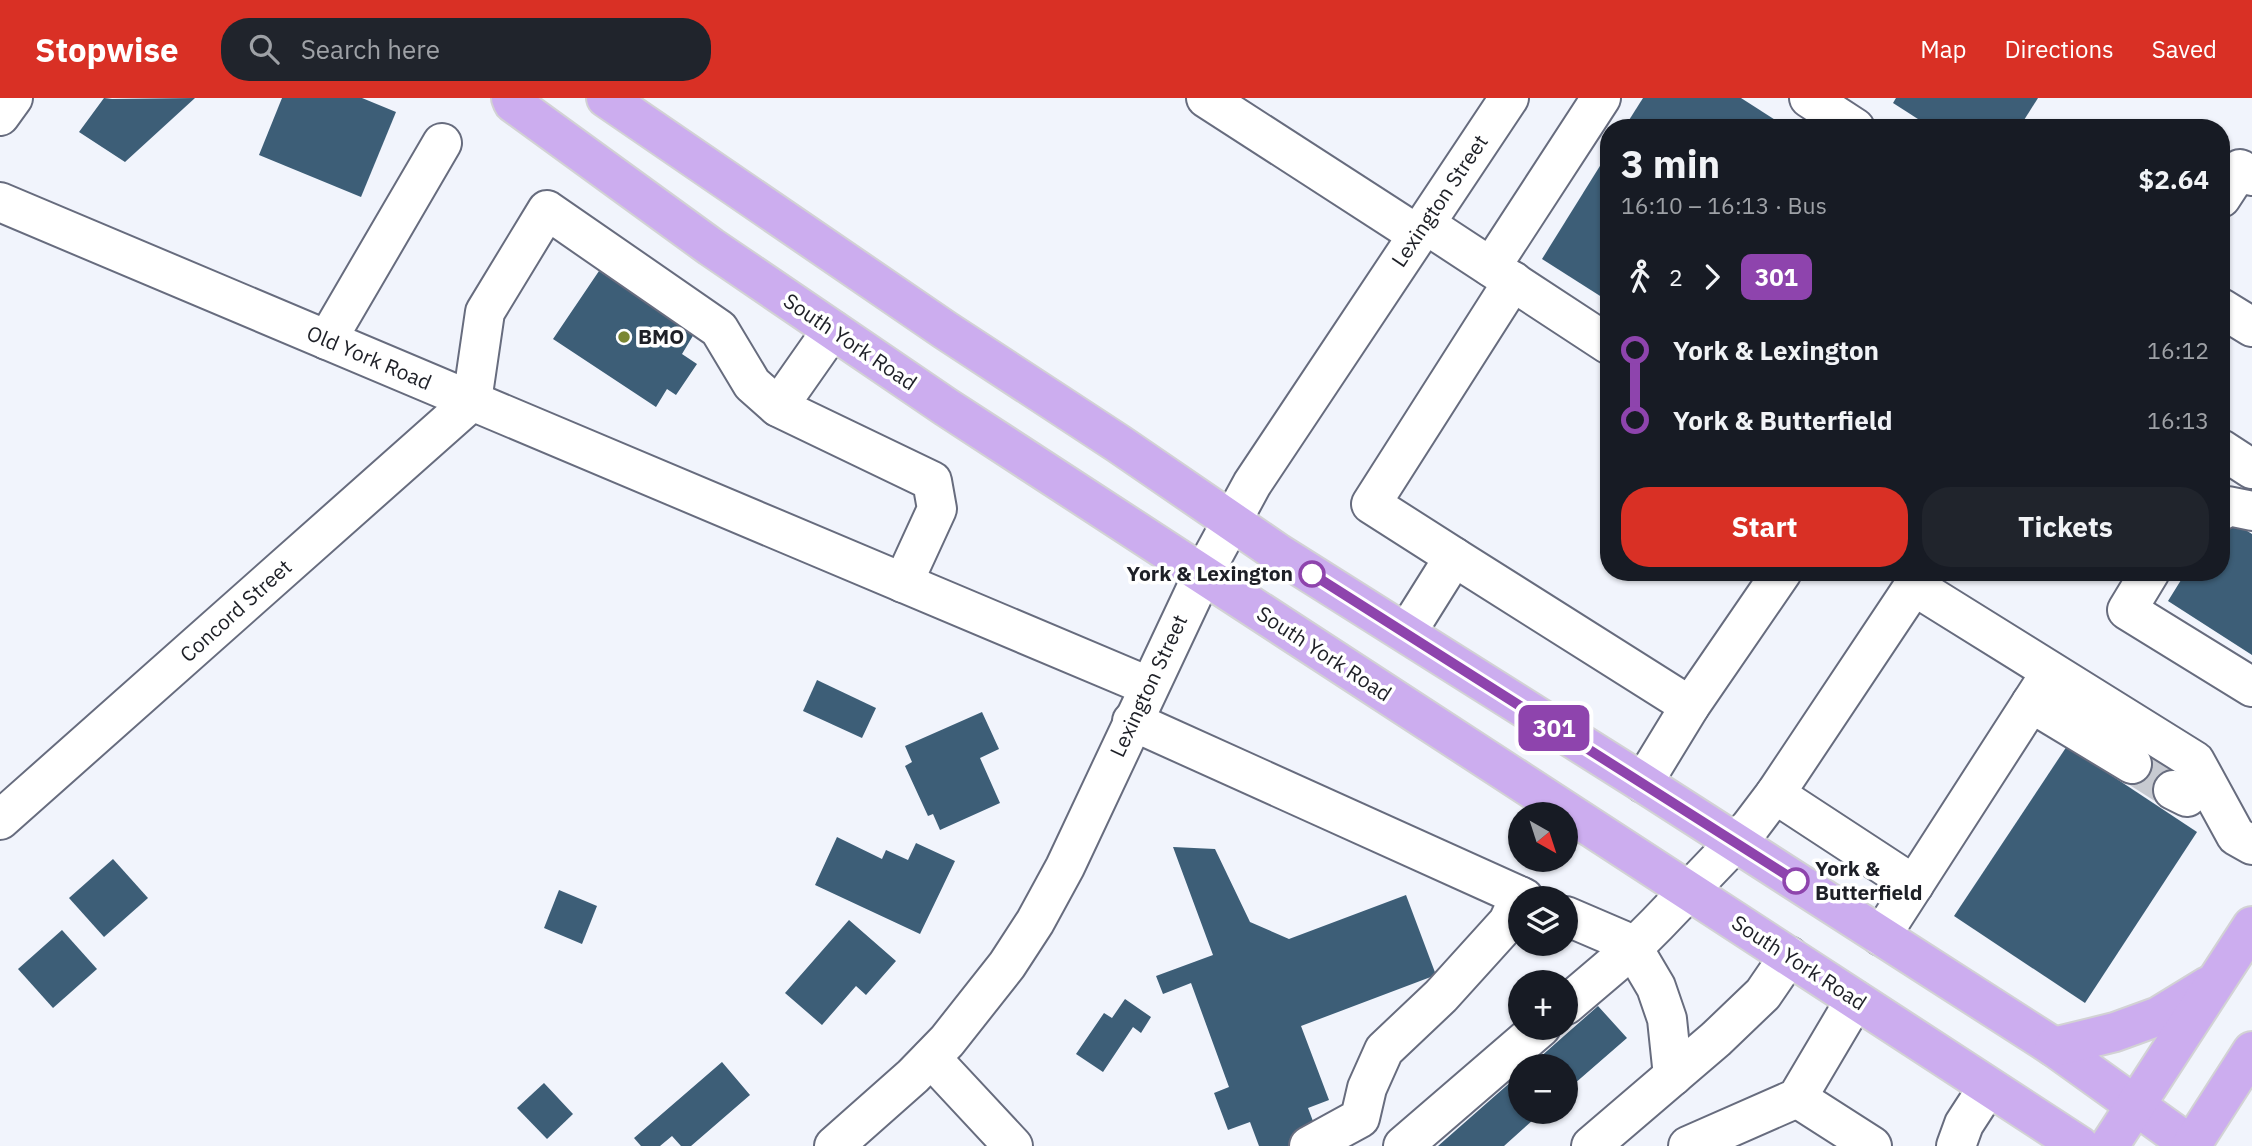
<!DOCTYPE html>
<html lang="en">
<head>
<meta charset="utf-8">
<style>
  :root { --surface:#171b24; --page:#20242c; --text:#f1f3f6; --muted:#9ea1a6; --accent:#d93025 }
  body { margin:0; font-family:"IBM Plex Sans",sans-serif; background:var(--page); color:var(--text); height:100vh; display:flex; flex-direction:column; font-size:26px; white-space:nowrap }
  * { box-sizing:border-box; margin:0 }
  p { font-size:23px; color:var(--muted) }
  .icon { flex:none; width:38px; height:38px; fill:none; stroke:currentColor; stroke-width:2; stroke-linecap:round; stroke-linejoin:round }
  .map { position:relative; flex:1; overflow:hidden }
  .sheet { position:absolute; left:1600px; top:21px; width:630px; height:462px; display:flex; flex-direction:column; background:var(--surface); border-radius:28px; box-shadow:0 2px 5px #0004 }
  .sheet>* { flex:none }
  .badge { padding:0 14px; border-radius:10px; font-size:24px; line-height:46px }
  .needle { width:46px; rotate:141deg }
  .buttons { position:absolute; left:1508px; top:704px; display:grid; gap:14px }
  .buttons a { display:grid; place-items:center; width:70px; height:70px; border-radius:50%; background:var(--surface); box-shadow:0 2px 5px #0004; font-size:35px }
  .map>.badge { position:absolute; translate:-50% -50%; box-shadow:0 0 0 4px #fff }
  .legs { display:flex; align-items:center; gap:10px; height:77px; padding:0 21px; font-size:23px }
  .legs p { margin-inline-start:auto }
  .headline { display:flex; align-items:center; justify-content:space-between; height:119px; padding:0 21px }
  h1 { font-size:38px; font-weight:700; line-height:52px }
  .button { display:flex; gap:14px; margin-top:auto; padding:14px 21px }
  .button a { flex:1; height:80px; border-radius:28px; background:var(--accent); color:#fff; font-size:28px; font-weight:700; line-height:80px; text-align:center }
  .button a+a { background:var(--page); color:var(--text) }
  ul { padding:0 21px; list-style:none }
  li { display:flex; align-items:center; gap:24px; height:70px; font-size:26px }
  li i { display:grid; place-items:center; width:10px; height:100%; margin:0 9px; background:currentColor }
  li i::after { content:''; width:18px; height:18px; margin:-9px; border:5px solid; border-radius:50%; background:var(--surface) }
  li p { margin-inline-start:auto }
  li:first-child i { background:linear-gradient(#0000 50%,currentColor 0) }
  li:last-child i { background:linear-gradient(currentColor 50%,#0000 0) }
  header { display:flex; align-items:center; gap:42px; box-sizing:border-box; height:98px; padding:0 35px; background:var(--accent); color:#fff }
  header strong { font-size:33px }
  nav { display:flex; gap:38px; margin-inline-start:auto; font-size:24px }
  .search { width:490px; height:63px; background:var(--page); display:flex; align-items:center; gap:18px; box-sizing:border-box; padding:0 24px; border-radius:28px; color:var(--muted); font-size:26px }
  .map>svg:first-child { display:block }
  .building { fill:#3d5e77 }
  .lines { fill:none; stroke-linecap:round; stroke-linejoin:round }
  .minor-tunnel { stroke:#c7cad1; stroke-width:38; stroke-dasharray:38 19; stroke-linecap:butt }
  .minor-casing { stroke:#676c7e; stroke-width:42 }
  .major-casing { stroke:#d2d2d4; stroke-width:42 }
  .minor { stroke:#fff; stroke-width:38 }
  .major { stroke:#ccadef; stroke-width:38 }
  .line-1-casing { stroke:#fff; stroke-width:16 }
  .line-1 { stroke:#8e44ad; stroke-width:10 }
  .poi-dot { fill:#7a8633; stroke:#fff; stroke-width:2.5 }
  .stop-1-dot { fill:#fff; stroke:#8e44ad; stroke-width:3.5 }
  .labels { text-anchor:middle; stroke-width:7; stroke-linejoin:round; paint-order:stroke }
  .street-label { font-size:21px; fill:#1e2027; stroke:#fff }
  .poi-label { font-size:21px; font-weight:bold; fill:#1e2027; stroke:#fff; text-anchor:start }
  .stop-label { font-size:21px; font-weight:bold; fill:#1e2027; stroke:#fff; text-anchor:end }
</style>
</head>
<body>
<header>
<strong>Stopwise</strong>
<div class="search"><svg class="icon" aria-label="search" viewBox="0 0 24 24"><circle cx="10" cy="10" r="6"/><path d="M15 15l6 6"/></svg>Search here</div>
<nav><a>Map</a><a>Directions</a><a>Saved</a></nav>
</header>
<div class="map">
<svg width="2252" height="1048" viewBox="0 0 2252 1048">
  <rect width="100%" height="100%" fill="#f1f4fc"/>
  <g class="building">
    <polygon points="104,0 112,1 195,0 125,64 79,34"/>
    <polygon points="282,0 362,0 396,14 361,99 259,57"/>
    <polygon points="1643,0 1741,0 1788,30 1624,30"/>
    <polygon points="1896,0 2038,0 2019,30 1932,30 1893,5"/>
    <polygon points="1608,55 1608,203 1542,161"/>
    <polygon points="599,173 694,236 682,256 697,266 676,297 667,291 656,309 553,241"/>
    <polygon points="2223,418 2252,436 2252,557 2168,503 2186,474 2221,474 2221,421"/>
    <polygon points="817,582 876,610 862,640 803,613"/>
    <polygon points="982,614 999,651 980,660 1000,705 940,732 933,716 928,718 905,668 912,664 905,648"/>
    <polygon points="2067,648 2197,734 2085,905 1954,818"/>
    <polygon points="837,739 882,761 886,752 908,762 916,745 955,763 920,836 815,787"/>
    <polygon points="1173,749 1215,751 1250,824 1289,841 1406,797 1436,877 1301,928 1329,1002 1308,1010 1319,1039 1296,1048 1259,1048 1250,1024 1228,1032 1214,995 1229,989 1191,885 1163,896 1156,878 1213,857"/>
    <polygon points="113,761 148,800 104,839 69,800"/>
    <polygon points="559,792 597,808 582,846 544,830"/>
    <polygon points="849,822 896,863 866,897 856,888 822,927 785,895"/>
    <polygon points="62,832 97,871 53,910 18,871"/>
    <polygon points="1125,901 1151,919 1141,935 1133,929 1103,974 1076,956 1104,915 1112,920"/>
    <polygon points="1598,908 1627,940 1566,993 1566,968 1530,968"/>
    <polygon points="722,964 750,997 691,1048 681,1048 672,1038 660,1048 641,1048 634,1040"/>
    <polygon points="1521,975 1521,1013 1543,1013 1504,1048 1438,1048"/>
    <polygon points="544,985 573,1016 547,1041 517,1010"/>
  </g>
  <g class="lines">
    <polyline class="minor-tunnel" points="2132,666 2173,692"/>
    <g class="minor-casing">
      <g id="minor">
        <polyline points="1206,0 1418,137"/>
        <polyline points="1809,0 1855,30"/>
        <polyline points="0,18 13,0"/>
        <polyline points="2221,100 2240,71 2252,78"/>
        <polyline points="0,104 1148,588"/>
        <polyline points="1425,126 1608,246"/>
        <polyline points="1491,169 1601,0"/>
        <polyline points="2221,210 2252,229"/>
        <polyline points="832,232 778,309 932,383 937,411 903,485"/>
        <polyline points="327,242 442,45"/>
        <polyline points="2221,351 2252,371"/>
        <polyline points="2221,413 2228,408 2252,413"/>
        <polyline points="1454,459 1371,406 1513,183"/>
        <polyline points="2150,474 2127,512 2252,589"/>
        <polyline points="1914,488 2195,663 2236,738 2252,747"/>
        <polyline points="1407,534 1454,459 1690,608"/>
        <polyline points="2031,605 2132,666"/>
        <polyline points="1132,623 1524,800"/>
        <polyline points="1643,685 1690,608 1782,474"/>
        <polyline points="2173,692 2187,699 2205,683"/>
        <polyline points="1775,696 1914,787"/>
        <polyline points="0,722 472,303 485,214 547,112 719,231 752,286 778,309"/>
        <polyline points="1566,818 1622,842 1633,850 1656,889 1667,921 1673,978"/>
        <polyline points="1881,838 2051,574"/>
        <polyline points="1566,907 1633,850 1657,826 1750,729 1775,696 1923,474"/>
        <polyline points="931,960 1013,1048"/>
        <polyline points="1797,1000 1872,1048"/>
        <polyline points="834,1048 913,978 947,943 1007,867 1035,824 1065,769 1202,478 1252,386 1509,0"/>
        <polyline points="1309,1048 1360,1020 1367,990 1384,952 1441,898 1508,824 1520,798"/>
        <polyline points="1403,1048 1541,929"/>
        <polyline points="1591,1048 1716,941 1763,896 1789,858"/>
        <polyline points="1688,1048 1797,1000 1855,902"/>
        <polyline points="1956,1048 1964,1026 1988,989"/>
      </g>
    </g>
    <g class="major-casing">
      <g id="major">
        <polyline points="511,0 513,5 711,149 946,309 2080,1048"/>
        <polyline points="606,0 945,232 1119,346 1278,455 1643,685 2054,949 2192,1048"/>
        <polyline points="2054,949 2115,934 2159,918 2208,888"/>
        <polyline points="2109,1048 2252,828"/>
        <polyline points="2191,1048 2252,953"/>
      </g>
    </g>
    <use href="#minor" class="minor"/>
    <use href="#major" class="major"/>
  </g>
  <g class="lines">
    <g class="line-1-casing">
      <polyline id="line-1" points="1312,476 1796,783"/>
    </g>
    <use href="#line-1" class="line-1"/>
  </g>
  <circle class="poi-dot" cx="624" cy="239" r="7"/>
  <g class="stop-1-dot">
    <circle cx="1312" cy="476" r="12"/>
    <circle cx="1796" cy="783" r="12"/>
  </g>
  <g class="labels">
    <g class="street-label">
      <text transform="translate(1440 103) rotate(-56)" y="7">Lexington Street</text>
      <text transform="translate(850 244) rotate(34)" y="7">South York Road</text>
      <text transform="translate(369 260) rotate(23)" y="7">Old York Road</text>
      <text transform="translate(236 513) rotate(-42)" y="7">Concord Street</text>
      <text transform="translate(1324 556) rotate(33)" y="7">South York Road</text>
      <text transform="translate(1149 588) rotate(-65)" y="7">Lexington Street</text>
      <text transform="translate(1799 865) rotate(33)" y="7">South York Road</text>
    </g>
    <g class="poi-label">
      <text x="638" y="246">BMO</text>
    </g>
    <g class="stop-label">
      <text x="1293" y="483">York &amp; Lexington</text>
      <text x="1815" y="778" text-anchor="start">York &amp;<tspan x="1815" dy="24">Butterfield</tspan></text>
    </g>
  </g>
</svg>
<div class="buttons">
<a><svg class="needle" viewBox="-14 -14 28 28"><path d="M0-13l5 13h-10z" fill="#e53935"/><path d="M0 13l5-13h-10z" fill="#9ea1a6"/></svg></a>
<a><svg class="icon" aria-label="layers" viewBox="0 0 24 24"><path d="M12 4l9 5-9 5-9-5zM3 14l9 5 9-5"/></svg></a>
<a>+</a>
<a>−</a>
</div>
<b class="badge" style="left:1554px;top:630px;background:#8e44ad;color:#fff">301</b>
<section class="sheet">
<div class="headline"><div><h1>3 min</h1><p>16:10 – 16:13 · Bus</p></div><b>$2.64</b></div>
<div class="legs"><svg class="icon" aria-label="walk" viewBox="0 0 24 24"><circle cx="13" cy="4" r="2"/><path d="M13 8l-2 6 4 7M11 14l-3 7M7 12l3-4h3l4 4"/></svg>2<svg class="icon" aria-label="forward" viewBox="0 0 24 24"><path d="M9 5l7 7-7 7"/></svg><b class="badge" style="background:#8e44ad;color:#fff">301</b></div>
<ul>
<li><i style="color:#8e44ad"></i><b>York &amp; Lexington</b><p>16:12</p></li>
<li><i style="color:#8e44ad"></i><b>York &amp; Butterfield</b><p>16:13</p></li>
</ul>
<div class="button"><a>Start</a><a>Tickets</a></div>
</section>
</div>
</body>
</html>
